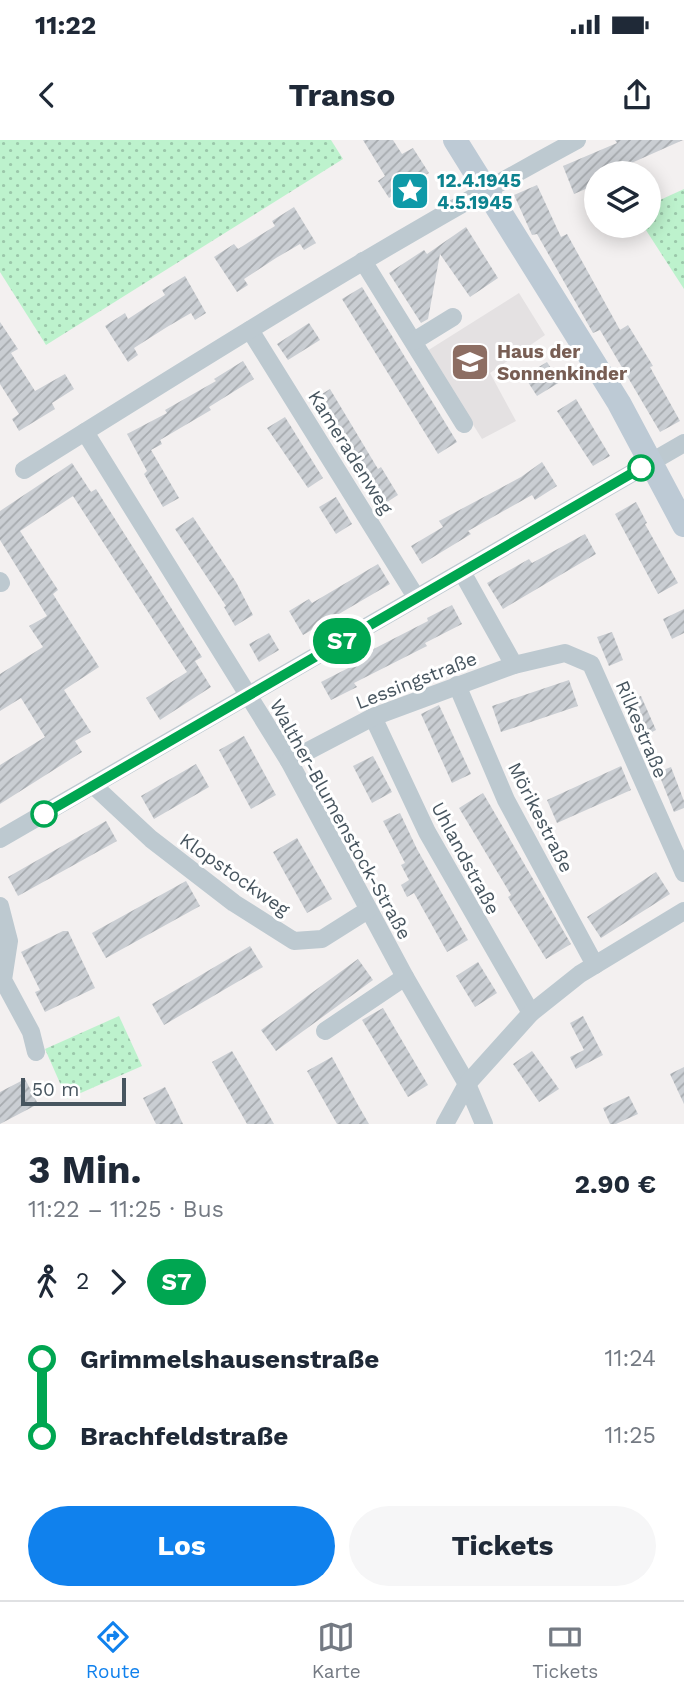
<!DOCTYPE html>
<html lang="de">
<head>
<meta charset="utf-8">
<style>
  :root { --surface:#fff; --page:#f6f6f7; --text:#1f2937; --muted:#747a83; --line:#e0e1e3; --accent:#1081ed }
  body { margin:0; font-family:"Work Sans",sans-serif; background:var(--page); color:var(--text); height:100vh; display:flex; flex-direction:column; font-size:26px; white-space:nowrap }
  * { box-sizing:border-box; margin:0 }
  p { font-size:23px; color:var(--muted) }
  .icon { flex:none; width:38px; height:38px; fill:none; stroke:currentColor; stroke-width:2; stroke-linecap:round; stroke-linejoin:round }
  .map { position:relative; height:984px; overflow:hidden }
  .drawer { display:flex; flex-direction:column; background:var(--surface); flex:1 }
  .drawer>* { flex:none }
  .badge { padding:0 14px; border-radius:23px; font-size:24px; line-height:46px }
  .controls { position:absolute; left:584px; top:21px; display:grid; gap:14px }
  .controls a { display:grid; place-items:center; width:77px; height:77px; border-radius:50%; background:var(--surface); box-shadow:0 4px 18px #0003; font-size:35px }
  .scale { position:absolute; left:21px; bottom:18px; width:105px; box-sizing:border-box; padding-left:7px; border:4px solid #47555f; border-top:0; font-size:19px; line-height:24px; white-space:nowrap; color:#47555f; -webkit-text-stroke:5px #fff; paint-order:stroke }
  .map>.badge { position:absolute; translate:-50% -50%; box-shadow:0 0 0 4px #fff }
  .legs { display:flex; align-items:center; gap:10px; height:77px; padding:0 28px; font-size:23px }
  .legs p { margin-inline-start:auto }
  .overview { display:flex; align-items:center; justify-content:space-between; height:119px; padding:0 28px }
  h1 { font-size:38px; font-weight:700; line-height:52px }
  .button { display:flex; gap:14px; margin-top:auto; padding:14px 28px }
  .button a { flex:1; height:80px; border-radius:42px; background:var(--accent); color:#fff; font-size:28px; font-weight:700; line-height:80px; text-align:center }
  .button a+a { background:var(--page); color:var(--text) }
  ul { padding:0 28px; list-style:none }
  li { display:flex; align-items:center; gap:24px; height:77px; font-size:26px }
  li i { display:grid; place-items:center; width:10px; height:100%; margin:0 9px; background:currentColor }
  li i::after { content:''; width:18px; height:18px; margin:-9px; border:5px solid; border-radius:50%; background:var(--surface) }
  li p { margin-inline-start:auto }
  li:first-child i { background:linear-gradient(#0000 50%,currentColor 0) }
  li:last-child i { background:linear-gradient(currentColor 50%,#0000 0) }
  .status { display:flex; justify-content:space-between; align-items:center; height:49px; padding:0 35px; background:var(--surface); direction:ltr }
  .status svg { height:19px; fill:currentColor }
  header { display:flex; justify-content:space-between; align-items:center; height:91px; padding:0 28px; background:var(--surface); font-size:32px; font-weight:700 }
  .tabs { display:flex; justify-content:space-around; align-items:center; height:98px; border-top:2px solid var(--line); background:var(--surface); font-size:19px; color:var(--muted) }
  .tabs a { display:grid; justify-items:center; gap:4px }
  .tabs .active { color:var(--accent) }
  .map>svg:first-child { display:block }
  .education { fill:#e4e1e2 }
  .park { fill:url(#park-dots) }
  .building { fill:url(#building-hatch) }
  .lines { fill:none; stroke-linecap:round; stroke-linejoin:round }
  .street { stroke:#bdc9d0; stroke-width:18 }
  .secondary { stroke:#bdcad5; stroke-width:24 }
  .line-1-casing { stroke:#fff; stroke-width:16 }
  .line-1 { stroke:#00a651; stroke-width:10 }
  .stop-1-dot { fill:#fff; stroke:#00a651; stroke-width:3.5 }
  .labels { text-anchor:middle; stroke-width:6; stroke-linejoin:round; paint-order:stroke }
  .culture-label { font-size:19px; font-weight:bold; fill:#0d838f; stroke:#fff; text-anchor:start }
  .education-label { font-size:19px; font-weight:bold; fill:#785e54; stroke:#fff; text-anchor:start }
  .street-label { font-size:19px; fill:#47555f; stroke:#fff }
</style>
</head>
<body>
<div class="status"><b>11:22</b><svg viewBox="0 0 49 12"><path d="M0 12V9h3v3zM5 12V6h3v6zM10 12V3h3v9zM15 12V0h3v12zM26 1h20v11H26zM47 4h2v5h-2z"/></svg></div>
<header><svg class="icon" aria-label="back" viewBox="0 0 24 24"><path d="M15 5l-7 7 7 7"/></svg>Transo<svg class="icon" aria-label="share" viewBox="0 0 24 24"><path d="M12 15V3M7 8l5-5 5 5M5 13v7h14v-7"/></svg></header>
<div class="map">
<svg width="684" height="984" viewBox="0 0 684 984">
  <defs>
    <pattern id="park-dots" width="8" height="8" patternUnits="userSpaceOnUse" patternTransform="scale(1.75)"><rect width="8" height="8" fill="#bdf2cd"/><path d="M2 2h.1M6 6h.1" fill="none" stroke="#9bc7aa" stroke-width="1.8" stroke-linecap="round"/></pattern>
    <pattern id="building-hatch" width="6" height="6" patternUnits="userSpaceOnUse" patternTransform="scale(1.75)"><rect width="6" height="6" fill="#caced3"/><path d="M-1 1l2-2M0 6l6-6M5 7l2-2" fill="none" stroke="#a6aaae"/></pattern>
  </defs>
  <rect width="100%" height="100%" fill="#f3f0f0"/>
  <polygon class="education" points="519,153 545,195 490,233 516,281 482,299 427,211"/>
  <g class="park">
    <polygon points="0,0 331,0 343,19 46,205 0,132"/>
    <polygon points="684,49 684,149 644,87 649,86 649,65"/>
    <polygon points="119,876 142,926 67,959 45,909"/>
  </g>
  <g class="building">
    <polygon points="363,0 393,0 402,14 413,8 429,33 389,58 378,41 385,36"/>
    <polygon points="615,0 683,0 609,33 597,33 597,44 574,54 563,26 617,3"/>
    <polygon points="537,45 561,97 567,94 620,190 628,185 653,226 650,227 680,281 660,292 600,190 593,193 537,94 532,95 514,55"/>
    <polygon points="294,67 316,103 304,110 300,104 276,118 244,139 248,145 237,152 214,117 234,104 238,109 275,86 272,81"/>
    <polygon points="466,87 498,138 470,157 440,114 428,179 421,183 389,133 424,110 427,114"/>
    <polygon points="185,136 206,173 195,180 191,173 167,187 134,208 138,215 128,222 105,186 125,173 128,179 165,155 162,150"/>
    <polygon points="362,147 457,302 438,314 342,159"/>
    <polygon points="0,182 18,209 11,213 35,251 65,234 74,249 52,263 55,269 19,291 12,279 19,274 0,244"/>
    <polygon points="309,183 320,200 288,220 277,204"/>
    <polygon points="243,221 254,239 209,267 211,270 160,300 162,304 151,310 179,358 163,367 144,334 147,331 127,294 167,273 165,270 216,241 214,239"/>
    <polygon points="547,222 560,242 537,256 524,236"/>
    <polygon points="330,249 378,329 381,327 398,355 381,366 314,259"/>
    <polygon points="576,259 610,316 593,326 557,271"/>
    <polygon points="285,277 323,338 308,348 267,288"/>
    <polygon points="542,322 557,346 535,360 532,355 468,391 471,394 422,424 411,406 443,387 439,381 521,337"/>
    <polygon points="72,323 91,352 96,349 148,431 202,517 195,521 211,547 160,580 146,558 187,532 73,356 20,391 58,450 53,454 99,527 64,550 91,592 75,601 82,612 0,664 0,625 45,597 21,558 0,571 0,534 43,507 29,486 47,476 0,400 0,371"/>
    <polygon points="336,357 352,384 336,394 319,367"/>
    <polygon points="636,362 647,383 645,384 678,443 658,454 615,374"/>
    <polygon points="193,377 236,442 253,475 235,486 224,467 226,466 175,389"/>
    <polygon points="585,394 596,414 503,469 487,443 529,419 532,423"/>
    <polygon points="378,424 390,444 303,495 289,471 309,459 312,463"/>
    <polygon points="452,465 462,484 425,503 427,506 354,543 357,547 331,560 321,542 362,521 360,516 428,481 427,478"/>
    <polygon points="684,469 684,493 672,499 663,479"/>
    <polygon points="612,492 623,520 609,526 597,497"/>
    <polygon points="269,493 279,510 259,522 249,504"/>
    <polygon points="569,540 578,566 501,592 492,566"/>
    <polygon points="641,556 656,590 642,597 626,562"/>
    <polygon points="439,565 471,634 452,643 421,574"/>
    <polygon points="244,596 276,655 251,669 219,610"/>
    <polygon points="373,616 392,652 372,663 353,626"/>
    <polygon points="196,624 209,647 154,679 141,656"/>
    <polygon points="621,626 631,650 557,683 547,660"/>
    <polygon points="671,627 684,661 684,668 674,672 658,632"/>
    <polygon points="483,653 571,804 546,819 508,757 511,755 459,668"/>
    <polygon points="400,673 417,709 468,800 447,812 414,753 407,757 401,745 409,740 401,725 405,723 383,681"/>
    <polygon points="106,681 117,701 18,756 8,737"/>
    <polygon points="297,698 332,759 307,773 273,712"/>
    <polygon points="656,732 670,754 601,798 587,777"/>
    <polygon points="186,741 200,766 106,818 92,793"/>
    <polygon points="63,791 68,791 95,848 45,872 35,852 40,850 21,812"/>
    <polygon points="250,806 263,827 164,885 152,864"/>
    <polygon points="358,819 373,840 276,911 261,890"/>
    <polygon points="478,822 497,853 475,867 456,836"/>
    <polygon points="383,868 428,945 408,957 362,880"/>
    <polygon points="583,876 603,915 576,929 570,917 584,910 570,883"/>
    <polygon points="232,911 245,933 274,984 247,984 212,922"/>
    <polygon points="532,911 559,949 539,962 513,924"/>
    <polygon points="332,917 358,965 369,984 337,984 307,931"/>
    <polygon points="684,927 684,964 670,934"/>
    <polygon points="25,939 38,964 0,984 0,952"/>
    <polygon points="165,947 171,959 183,984 156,984 143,958"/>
    <polygon points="629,956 638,974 616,984 610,984 603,968"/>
  </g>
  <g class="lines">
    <g class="street">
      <polyline points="363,121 464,284"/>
      <polyline points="250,190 416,457"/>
      <polyline points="414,201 453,177"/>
      <polyline points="85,292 289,621 405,837 467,944 484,984"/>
      <path d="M 24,330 C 206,216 388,102 577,0"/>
      <polyline points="462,432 514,525"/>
      <polyline points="0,441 1,443"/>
      <polyline points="457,545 506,660 595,825"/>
      <polyline points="373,577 427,692 531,873"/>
      <polyline points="289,621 373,577 514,525 565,513 591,524 684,733"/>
      <polyline points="93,645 151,699 234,763 294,801 322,799 368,770"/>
      <polyline points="0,699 684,303"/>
      <polyline points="0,766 9,801 3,840 31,892 36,912"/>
      <polyline points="325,891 405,837"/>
      <polyline points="445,984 467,944 531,873 580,834 684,771"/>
    </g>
    <polyline class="secondary" points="455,0 619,263 684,385"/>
  </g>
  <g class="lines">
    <g class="line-1-casing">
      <polyline id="line-1" points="44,674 641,328"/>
    </g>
    <use href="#line-1" class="line-1"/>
  </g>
  <defs>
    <g id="sight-square" transform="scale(2.0125)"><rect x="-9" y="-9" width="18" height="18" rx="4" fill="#0f9aa8" stroke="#fff"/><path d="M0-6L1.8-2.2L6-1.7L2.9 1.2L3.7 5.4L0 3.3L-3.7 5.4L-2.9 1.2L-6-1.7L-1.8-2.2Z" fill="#fff"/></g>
    <g id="school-square" transform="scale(2.0125)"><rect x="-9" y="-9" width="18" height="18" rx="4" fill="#8d6e63" stroke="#fff"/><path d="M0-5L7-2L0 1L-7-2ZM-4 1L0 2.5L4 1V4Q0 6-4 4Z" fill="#fff"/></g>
  </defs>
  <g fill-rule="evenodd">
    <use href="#sight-square" x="410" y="51"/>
    <use href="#school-square" x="470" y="222"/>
  </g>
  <g class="stop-1-dot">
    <circle cx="641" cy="328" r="12"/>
    <circle cx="44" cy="674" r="12"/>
  </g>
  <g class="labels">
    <g class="culture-label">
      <text x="437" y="47">12.4.1945<tspan x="437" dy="22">4.5.1945</tspan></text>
    </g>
    <g class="education-label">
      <text x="497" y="218">Haus der<tspan x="497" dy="22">Sonnenkinder</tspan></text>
    </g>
    <g class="street-label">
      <text transform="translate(351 312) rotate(58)" y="7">Kameradenweg</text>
      <text transform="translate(416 540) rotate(-21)" y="7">Lessingstraße</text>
      <text transform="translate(642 589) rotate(67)" y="7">Rilkestraße</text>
      <text transform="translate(541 677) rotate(63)" y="7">Mörikestraße</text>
      <text transform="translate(341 679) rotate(61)" y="7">Walther-Blumenstock-Straße</text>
      <text transform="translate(466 718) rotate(62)" y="7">Uhlandstraße</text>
      <text transform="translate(235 734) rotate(35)" y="7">Klopstockweg</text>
    </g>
  </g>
</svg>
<div class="controls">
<a><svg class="icon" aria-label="layers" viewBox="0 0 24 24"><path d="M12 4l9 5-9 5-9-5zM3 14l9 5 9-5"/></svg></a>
</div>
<div class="scale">50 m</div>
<b class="badge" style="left:342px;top:501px;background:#00a651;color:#fff">S7</b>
</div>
<section class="drawer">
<div class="overview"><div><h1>3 Min.</h1><p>11:22 – 11:25 · Bus</p></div><b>2.90 €</b></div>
<div class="legs"><svg class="icon" aria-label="walk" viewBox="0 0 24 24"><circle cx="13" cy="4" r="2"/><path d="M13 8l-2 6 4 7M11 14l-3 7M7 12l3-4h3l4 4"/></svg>2<svg class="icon" aria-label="forward" viewBox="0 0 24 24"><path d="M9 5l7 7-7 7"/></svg><b class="badge" style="background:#00a651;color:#fff">S7</b></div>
<ul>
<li><i style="color:#00a651"></i><b>Grimmelshausenstraße</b><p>11:24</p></li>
<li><i style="color:#00a651"></i><b>Brachfeldstraße</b><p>11:25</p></li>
</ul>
<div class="button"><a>Los</a><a>Tickets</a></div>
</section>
<nav class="tabs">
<a class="active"><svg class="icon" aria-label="directions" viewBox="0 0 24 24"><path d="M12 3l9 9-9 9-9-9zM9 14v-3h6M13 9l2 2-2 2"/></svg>Route</a>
<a><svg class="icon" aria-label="map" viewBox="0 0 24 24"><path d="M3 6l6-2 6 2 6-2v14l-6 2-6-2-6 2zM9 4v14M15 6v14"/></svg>Karte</a>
<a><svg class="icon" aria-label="tickets" viewBox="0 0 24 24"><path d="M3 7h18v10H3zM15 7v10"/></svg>Tickets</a>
</nav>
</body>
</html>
